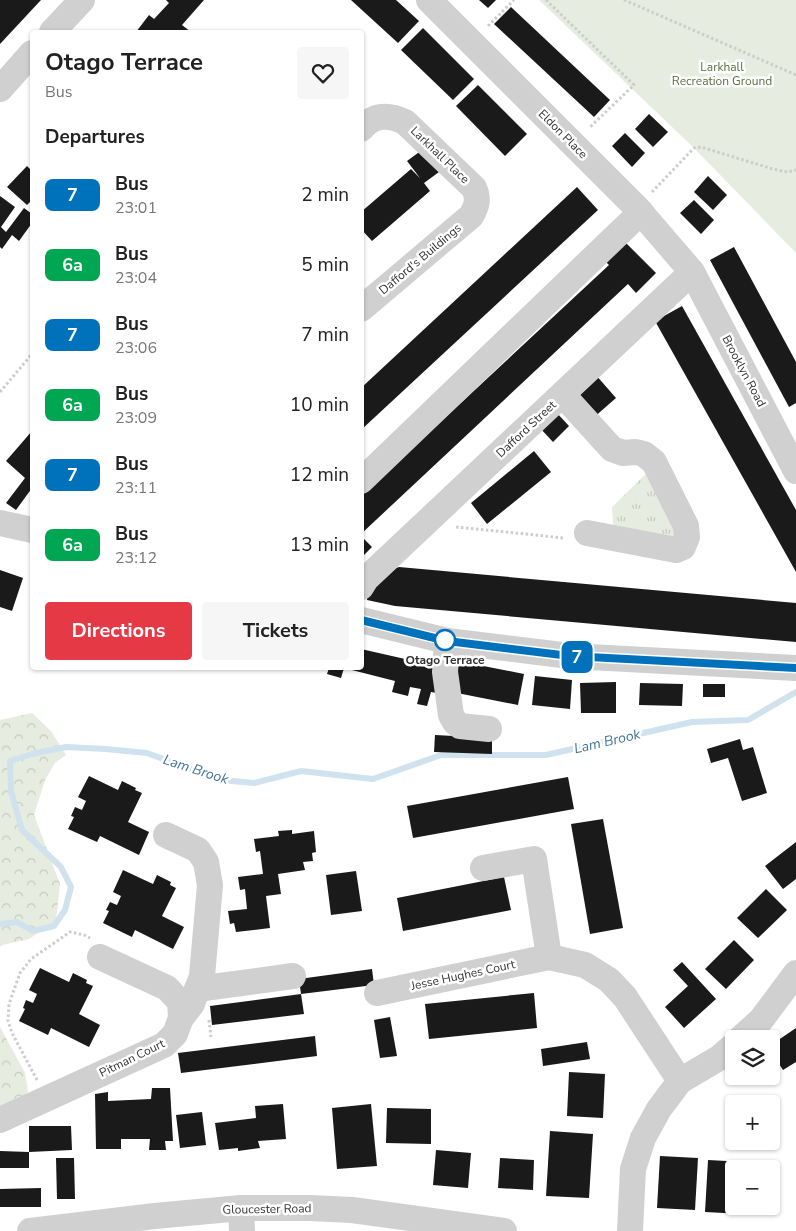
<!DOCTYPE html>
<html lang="en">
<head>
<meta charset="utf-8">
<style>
  :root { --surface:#fff; --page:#f6f6f6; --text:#222; --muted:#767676; --accent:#e63946 }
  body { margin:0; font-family:"Nunito Sans",sans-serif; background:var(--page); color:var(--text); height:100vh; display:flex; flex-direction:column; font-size:19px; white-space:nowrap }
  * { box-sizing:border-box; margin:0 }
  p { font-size:16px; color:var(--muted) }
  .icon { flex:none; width:28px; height:28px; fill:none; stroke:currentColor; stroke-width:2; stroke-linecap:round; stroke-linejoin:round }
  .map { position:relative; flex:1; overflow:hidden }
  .side { position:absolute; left:30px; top:30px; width:334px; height:640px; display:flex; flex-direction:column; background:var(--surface); border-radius:5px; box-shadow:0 1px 4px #0004 }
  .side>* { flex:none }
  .badge { padding:0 10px; border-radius:8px; font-size:18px; line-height:32px }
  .fabs { position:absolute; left:725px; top:1030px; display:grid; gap:10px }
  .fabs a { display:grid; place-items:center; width:55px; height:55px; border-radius:5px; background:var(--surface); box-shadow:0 1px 4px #0004; font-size:25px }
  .map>.badge { position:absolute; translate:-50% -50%; box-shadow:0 0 0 2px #fff }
  h2 { padding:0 15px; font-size:19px; line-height:45px }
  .round { display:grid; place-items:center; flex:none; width:52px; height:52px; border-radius:5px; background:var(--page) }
  .head { display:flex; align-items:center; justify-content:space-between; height:85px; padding:0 15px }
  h1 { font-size:24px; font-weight:700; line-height:38px }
  .primary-button { display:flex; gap:10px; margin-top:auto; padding:10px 15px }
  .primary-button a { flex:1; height:58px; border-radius:5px; background:var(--accent); color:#fff; font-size:20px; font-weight:700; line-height:58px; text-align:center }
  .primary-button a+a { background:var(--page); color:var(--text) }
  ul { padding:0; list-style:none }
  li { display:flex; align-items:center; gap:15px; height:70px; padding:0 15px }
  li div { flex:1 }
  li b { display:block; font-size:19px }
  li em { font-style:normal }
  li .badge { min-width:55px; font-weight:700; text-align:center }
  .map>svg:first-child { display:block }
  .grass { fill:url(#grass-tufts) }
  .forest { fill:url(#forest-crowns) }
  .park { fill:#e6ecdf }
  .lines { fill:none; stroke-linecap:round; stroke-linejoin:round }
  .stream { stroke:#cfe2ee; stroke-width:6 }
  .building { fill:#1a1a1a }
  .path { stroke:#cdcdcd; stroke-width:3; stroke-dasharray:2.5 2.5; stroke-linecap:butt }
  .minor { stroke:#d0d0d0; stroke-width:26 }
  .line-casing { stroke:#fff; stroke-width:11 }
  .line { stroke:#0072bc; stroke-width:8 }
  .stop-dot { fill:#fff; stroke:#0072bc; stroke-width:2.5 }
  .labels { text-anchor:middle; stroke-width:5; stroke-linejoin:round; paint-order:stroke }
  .park-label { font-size:12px; fill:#56703f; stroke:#fff }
  .street-label { font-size:12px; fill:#333; stroke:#fff }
  .stop-label { font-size:12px; font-weight:bold; fill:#333; stroke:#fff }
  .water-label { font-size:14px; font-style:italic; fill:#3f7597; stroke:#fff }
</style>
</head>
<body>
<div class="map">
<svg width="796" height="1231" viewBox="0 0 796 1231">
  <defs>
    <pattern id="grass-tufts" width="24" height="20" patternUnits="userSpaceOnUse" patternTransform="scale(1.25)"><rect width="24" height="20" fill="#e6ecdf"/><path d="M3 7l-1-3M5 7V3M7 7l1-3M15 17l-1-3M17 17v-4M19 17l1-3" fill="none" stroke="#c6cbc0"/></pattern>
    <pattern id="forest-crowns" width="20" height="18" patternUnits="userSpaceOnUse" patternTransform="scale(1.25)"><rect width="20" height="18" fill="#e6ecdf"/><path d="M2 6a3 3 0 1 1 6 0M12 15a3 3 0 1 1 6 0" fill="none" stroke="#c6cbc0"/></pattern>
  </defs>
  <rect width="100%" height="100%" fill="#fff"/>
  <polygon class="grass" points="651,469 675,532 673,538 612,530 613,523 612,507"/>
  <g class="forest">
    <polygon points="32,713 51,731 66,755 55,763 45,780 34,815 60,884 56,921 29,939 2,945 0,947 0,720"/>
    <polygon points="0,1027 25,1073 28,1092 17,1106 0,1114"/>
  </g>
  <polygon class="park" points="539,0 796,0 796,253 694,148"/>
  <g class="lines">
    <polyline class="stream" points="0,924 17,922 33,931 54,926 65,910 71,887 61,867 22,830 11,791 10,761 32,754 66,747 105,749 147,753 221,780 254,783 301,771 373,779 441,755 546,755 692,722 748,720 796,692"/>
  </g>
  <g class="building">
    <polygon points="0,0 41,0 0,44"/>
    <polygon points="166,0 204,0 182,25 191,32 136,32 149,15 154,19 169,3"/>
    <polygon points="351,0 396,0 419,21 398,43"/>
    <polygon points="479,0 496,0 488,8"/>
    <polygon points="511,7 610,100 594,117 494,24"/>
    <polygon points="423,28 474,79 453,100 401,50"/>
    <polygon points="478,85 527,134 505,156 456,106"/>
    <polygon points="649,114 668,132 653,147 635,129"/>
    <polygon points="625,133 645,153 632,167 612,146"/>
    <polygon points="422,150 439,172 424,183 430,191 372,241 361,229 361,212 411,169 420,178 407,161"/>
    <polygon points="27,166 32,171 32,200 27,205 7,187"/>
    <polygon points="708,176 727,195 713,210 694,192"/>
    <polygon points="577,187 598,210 361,430 361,388"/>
    <polygon points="0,196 15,207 1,227 6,232 24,208 32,214 32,223 19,241 12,235 2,249 0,247"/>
    <polygon points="694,200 714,220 701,234 680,213"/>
    <polygon points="619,236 656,273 636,293 628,284 361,534 361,496 609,265 600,256"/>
    <polygon points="734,247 796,362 796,403 789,407 710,260"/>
    <polygon points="682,306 796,510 796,572 655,321"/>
    <polygon points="595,374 616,398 592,419 571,395"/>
    <polygon points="556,412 569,426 553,442 540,428"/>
    <polygon points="32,431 32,488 16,510 6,503 25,478 6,461"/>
    <polygon points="534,451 551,472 487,524 471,503"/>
    <polygon points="361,536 372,547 361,558"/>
    <polygon points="399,567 796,603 796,642 395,606 367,600 368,589 388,571"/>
    <polygon points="0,570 23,578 12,611 0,607"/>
    <polygon points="361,649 436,666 437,693 431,692 427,706 417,704 421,689 410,687 408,696 392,692 395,681 344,668 341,678 327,674 329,668 361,668"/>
    <polygon points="453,660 524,674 518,705 447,691"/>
    <polygon points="535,676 572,680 570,709 532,705"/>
    <polygon points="616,682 616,713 581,713 580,683"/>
    <polygon points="640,683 683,684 682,706 639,705"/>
    <rect x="703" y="684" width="22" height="13"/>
    <polygon points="435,735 492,738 492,754 434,752"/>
    <polygon points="740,739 743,750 753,747 767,793 742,801 728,758 711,763 707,749"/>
    <polygon points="89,776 118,790 122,781 136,788 135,790 142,793 128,822 149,832 139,855 100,836 97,842 68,829 74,817 71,816 75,807 82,810 86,801 78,797"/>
    <polygon points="568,777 574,809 413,838 407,806"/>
    <polygon points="603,819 623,928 590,934 571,824"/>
    <polygon points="292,830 292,834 314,831 316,852 312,853 313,861 303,862 305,870 278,874 281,894 266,896 270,928 236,932 234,923 230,924 228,911 247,909 245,889 240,890 238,877 263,874 260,851 256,852 254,839 279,836 278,831"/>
    <polygon points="796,842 796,879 783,889 765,866"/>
    <polygon points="123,870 153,884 157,875 171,882 170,885 176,888 162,916 184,927 173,949 135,930 132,937 103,923 109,911 106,910 110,902 117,905 121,896 113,892"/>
    <polygon points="356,871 362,911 331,915 326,875"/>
    <polygon points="504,877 511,910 403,931 397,898"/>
    <polygon points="766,889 787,910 758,938 737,918"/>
    <polygon points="734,940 754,960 726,989 705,969"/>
    <polygon points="682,962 716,999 684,1028 665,1007 688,986 673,970"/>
    <polygon points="40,968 69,982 73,973 87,980 86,983 93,986 79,1014 100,1025 89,1047 51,1028 48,1035 19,1021 25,1009 23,1008 26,1000 33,1003 37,994 29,990"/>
    <polygon points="372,969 374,985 301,994 299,979"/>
    <polygon points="534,993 537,1028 429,1039 425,1004"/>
    <polygon points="301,994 304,1014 212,1025 210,1006"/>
    <polygon points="390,1017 397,1056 380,1058 374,1020"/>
    <polygon points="796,1028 796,1062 783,1070 771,1052 771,1045"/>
    <polygon points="315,1036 317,1056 181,1073 178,1053"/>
    <polygon points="587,1042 590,1059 543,1066 541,1049"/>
    <polygon points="569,1072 605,1074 603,1118 567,1116"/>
    <polygon points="152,1088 170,1088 173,1141 165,1141 166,1150 149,1150 150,1139 121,1139 121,1149 96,1149 95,1094 108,1092 108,1101 151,1099"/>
    <polygon points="283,1104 286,1139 258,1141 260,1148 238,1151 238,1148 219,1150 215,1123 256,1118 255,1106"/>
    <polygon points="371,1104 377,1166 337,1169 332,1108"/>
    <polygon points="387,1108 431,1109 431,1144 386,1143"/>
    <polygon points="202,1112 206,1145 180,1148 176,1115"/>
    <polygon points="29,1126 71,1126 72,1150 29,1152"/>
    <polygon points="550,1131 593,1134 589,1198 546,1196"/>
    <polygon points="436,1150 471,1153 468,1188 433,1185"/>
    <polygon points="0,1151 29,1152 29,1168 0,1168"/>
    <polygon points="660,1156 698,1158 695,1210 657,1208"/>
    <polygon points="56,1158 74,1158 75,1199 57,1199"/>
    <polygon points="500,1158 534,1160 533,1190 498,1188"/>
    <polygon points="708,1160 745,1162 745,1169 734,1169 734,1206 743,1206 743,1214 705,1212"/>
    <polygon points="753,1160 776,1161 775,1211 752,1210 752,1206 771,1206 771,1169 753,1169"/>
    <polygon points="41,1188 41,1207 0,1207 0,1189"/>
  </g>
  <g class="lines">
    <g class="path">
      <polyline points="546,0 634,85 589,128"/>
      <polyline points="624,0 796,75"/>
      <polyline points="488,26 514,0"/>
      <polyline points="652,192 694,148 701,147 773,169 787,172 796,170"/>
      <polyline points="0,392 32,354"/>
      <polyline points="456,527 564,538"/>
      <polyline points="209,1020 211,1037"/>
      <polyline points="37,1080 12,1033 8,1021 9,1004 20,973 31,959 70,932 84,935 90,938"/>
    </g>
    <g class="minor">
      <polyline points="429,0 637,208 692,272 796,471"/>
      <polyline points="52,32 82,0"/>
      <polyline points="0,89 32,53"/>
      <path d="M 361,129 C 374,114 388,114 405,122 L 474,188 C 479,199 477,206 471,216 L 361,309"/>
      <polyline points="563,395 612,449 623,453 636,452 644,454 654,462 686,526 687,537 683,547 676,550 587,533"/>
      <polyline points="361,481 641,212"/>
      <polyline points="0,523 32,530"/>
      <polyline points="361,587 366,579 692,272"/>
      <polyline points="361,620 447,641 570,656 796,668"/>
      <polyline points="447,641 445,672 451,715 455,722 460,726 489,729"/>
      <polyline points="166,835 198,850 206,862 210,885 202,976 192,1004 181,1018"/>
      <polyline points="483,868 534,859 549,957"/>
      <polyline points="197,989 293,976"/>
      <polyline points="377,993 549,957 585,965 609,980 625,997 680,1081"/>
      <polyline points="740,1039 761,1020 796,973"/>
      <polyline points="0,1120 164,1045 175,1034 181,1018 180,1002 167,988 100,957"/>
      <polyline points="241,1208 242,1231"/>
      <polyline points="30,1231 155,1216 241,1208 310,1208 352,1210 504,1231"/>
      <polyline points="630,1231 633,1169 643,1138 659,1109 680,1081 719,1058 734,1045"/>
    </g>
  </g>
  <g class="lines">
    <g class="line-casing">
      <polyline id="line" points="361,620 447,641 570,656 796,668"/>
    </g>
    <use href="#line" class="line"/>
  </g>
  <circle class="stop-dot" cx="445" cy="640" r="10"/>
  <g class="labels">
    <g class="park-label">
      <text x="722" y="71">Larkhall<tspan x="722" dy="14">Recreation Ground</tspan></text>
    </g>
    <g class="street-label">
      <text transform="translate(563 134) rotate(45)" y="4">Eldon Place</text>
      <text transform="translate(440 155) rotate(44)" y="4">Larkhall Place</text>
      <text transform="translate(420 259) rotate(-40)" y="4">Dafford's Buildings</text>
      <text transform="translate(744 371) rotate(62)" y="4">Brooklyn Road</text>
      <text transform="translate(526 429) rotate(-43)" y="4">Dafford Street</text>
      <text transform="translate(463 975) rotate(-12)" y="4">Jesse Hughes Court</text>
      <text transform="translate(132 1058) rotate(-26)" y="4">Pitman Court</text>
      <text transform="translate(267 1209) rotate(-1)" y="4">Gloucester Road</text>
    </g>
    <g class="stop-label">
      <text x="445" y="664">Otago Terrace</text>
    </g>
    <g class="water-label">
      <text transform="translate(607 741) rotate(-13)" y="5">Lam Brook</text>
      <text transform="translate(196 769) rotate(18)" y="5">Lam Brook</text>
    </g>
  </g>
</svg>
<div class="fabs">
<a><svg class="icon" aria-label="layers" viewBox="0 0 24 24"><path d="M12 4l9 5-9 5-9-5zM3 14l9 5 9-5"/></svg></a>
<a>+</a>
<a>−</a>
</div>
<b class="badge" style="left:577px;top:657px;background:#0072bc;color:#fff">7</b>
<section class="side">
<div class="head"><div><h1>Otago Terrace</h1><p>Bus</p></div><a class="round"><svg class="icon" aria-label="heart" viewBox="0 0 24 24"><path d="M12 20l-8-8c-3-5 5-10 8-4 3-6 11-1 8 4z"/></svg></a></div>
<h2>Departures</h2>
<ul>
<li><span class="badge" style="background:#0072bc;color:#fff">7</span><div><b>Bus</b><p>23:01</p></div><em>2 min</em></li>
<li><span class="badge" style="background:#00a651;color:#fff">6a</span><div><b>Bus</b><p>23:04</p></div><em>5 min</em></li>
<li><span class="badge" style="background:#0072bc;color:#fff">7</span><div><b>Bus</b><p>23:06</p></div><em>7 min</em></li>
<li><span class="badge" style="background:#00a651;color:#fff">6a</span><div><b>Bus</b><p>23:09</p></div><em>10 min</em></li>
<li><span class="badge" style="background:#0072bc;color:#fff">7</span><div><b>Bus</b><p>23:11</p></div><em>12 min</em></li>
<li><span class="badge" style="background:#00a651;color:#fff">6a</span><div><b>Bus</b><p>23:12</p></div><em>13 min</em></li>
</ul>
<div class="primary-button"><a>Directions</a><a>Tickets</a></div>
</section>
</div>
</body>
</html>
